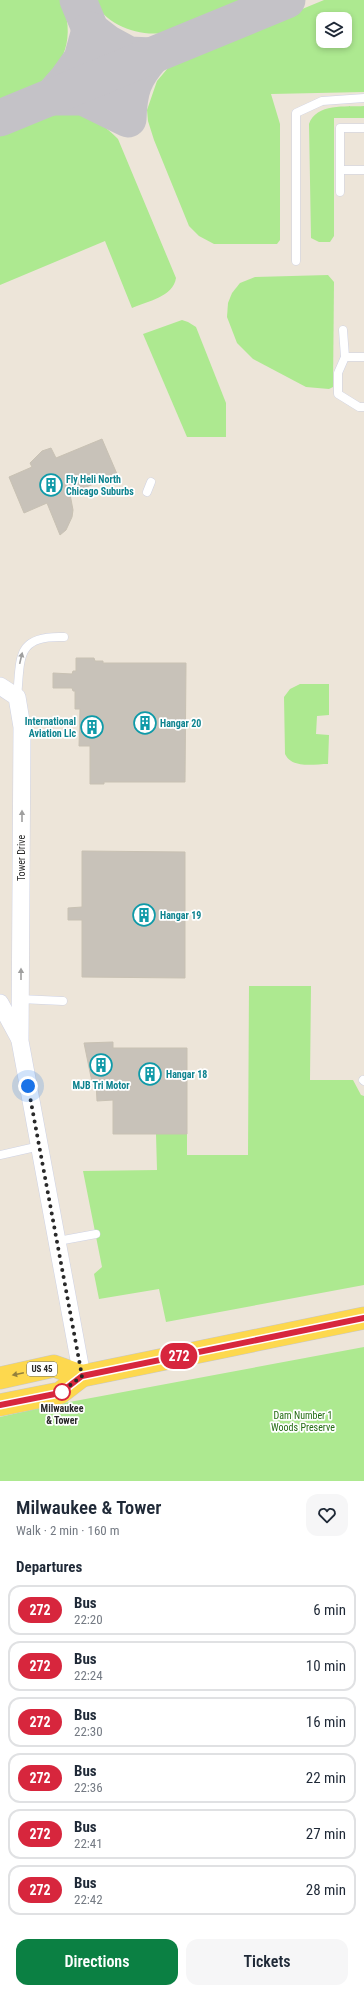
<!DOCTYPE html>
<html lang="en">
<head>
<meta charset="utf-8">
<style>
  :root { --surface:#fff; --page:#f6f6f7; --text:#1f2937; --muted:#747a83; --line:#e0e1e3; --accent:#0b8043 }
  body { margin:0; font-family:"Roboto Condensed",sans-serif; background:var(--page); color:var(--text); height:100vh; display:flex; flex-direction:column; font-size:15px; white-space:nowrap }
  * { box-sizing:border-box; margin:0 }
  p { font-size:13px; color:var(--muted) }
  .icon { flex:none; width:22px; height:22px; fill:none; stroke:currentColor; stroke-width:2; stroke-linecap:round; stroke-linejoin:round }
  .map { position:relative; height:1481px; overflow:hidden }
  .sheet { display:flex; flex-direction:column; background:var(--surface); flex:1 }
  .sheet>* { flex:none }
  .badge { padding:0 8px; border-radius:13px; font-size:14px; line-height:26px }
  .buttons { position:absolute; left:316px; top:12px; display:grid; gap:8px }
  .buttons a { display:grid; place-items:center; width:36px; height:36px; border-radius:8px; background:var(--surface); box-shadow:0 2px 6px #0003; font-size:20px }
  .you { position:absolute; width:20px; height:20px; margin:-10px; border:3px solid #fff; border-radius:50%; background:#1a73e8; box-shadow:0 0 0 6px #1a73e833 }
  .map>.badge { position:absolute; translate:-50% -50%; box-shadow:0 0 0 2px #fff }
  h2 { padding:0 16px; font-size:15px; line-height:36px }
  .round { display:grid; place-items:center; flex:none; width:42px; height:42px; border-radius:12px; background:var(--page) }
  .head { display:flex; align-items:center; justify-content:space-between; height:68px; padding:0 16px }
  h1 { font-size:19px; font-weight:600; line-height:30px }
  .primary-button { display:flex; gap:8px; margin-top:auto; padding:8px 16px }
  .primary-button a { flex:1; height:46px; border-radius:12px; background:var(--accent); color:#fff; font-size:16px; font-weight:600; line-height:46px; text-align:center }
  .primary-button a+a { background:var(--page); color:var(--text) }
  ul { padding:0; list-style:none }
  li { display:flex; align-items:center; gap:12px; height:50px; margin:0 8px 6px; padding:0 8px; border:2px solid var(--line); border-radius:12px }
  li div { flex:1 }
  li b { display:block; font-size:15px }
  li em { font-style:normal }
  li .badge { min-width:44px; font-weight:700; text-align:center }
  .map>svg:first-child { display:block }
  .green { fill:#ade990; fill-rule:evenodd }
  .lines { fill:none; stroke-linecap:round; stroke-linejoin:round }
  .taxiway { stroke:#c4c2c7; stroke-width:37 }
  .building { fill:#c8c2b9; stroke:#c8c1b3 }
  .lane-casing { stroke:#ced2e4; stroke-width:9 }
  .street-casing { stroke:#ced2e4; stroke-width:18 }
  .primary-casing { stroke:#c7c7c7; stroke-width:23 }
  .lane { stroke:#fff; stroke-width:8 }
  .street { stroke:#fff; stroke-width:17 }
  .primary { stroke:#fdd84e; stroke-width:22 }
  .oneway { fill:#9f9f9f }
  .oneway2 { fill:#93803c }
  .line-casing { stroke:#fff; stroke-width:9 }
  .line { stroke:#d7263d; stroke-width:6 }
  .walk { stroke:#292929; stroke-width:4; stroke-dasharray:0 7.2 }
  .stop-dot { fill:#fff; stroke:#d7263d; stroke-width:2 }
  .labels { text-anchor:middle; stroke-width:3.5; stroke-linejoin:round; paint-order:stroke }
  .shield { fill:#fff; stroke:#696969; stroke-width:1 }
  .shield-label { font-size:9px; font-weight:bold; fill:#292929 }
  .culture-label { font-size:10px; font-weight:bold; fill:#0d838f; stroke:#fff; text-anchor:start }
  .street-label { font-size:10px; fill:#292929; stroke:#fff }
  .stop-label { font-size:10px; font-weight:bold; fill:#292929; stroke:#fff }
  .park-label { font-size:10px; fill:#246c13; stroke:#fff }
</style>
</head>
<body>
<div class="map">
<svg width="364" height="1481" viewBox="0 0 364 1481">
  <rect width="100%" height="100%" fill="#ede5d9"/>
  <g class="green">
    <path d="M 0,0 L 61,0 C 76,35 66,69 32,88 C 22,94 10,97 0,101 Z"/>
    <path d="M 94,0 L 246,0 C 227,8 209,15 191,23 C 184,26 176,30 168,32 C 141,38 105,26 94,0 Z"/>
    <path d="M 324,0 L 364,0 L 364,92 L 271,94 L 280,124 L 280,240 L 277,244 L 214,244 L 199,236 L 189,226 L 154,140 L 148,121 L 147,110 L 157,81 L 168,68 L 186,57 ZM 323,19 L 345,19 L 345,41 L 323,41 Z"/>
    <path d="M 364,106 L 364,118 L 334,118 L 334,236 L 330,242 L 319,242 L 311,238 L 309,124 C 316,103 346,107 364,106 Z"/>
    <path d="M 58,112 C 83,113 101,121 118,139 L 176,278 C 173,297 148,301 132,308 L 105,241 L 0,285 L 0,134 L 39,118 Z"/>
    <polygon points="328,275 334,282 333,387 329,389 306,387 253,359 237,343 227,317 228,303 232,293 240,283 255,277"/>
    <polygon points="182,320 188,322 196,327 226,403 226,437 187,437 143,334"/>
    <path d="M 300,684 L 329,684 L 329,715 L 317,716 L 316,734 L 329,735 L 328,764 C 314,764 292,769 285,754 L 284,697 L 290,689 Z"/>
    <polygon points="249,986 311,986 310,1080 353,1080 361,1095 364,1096 364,1285 166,1322 159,1289 99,1299 94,1274 102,1267 83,1171 157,1170 156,1134 187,1134 187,1155 248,1155"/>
    <polygon points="364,1347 364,1481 0,1481 0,1417 48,1406"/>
  </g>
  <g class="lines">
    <g class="taxiway">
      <polyline points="78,0 100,53"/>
      <path d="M 90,30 L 107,43 L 129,55 L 152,56 C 133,78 129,90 128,119 L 83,97 L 52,97 L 67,80 L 82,59 Z"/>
      <polyline points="0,118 287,0"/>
    </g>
  </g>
  <g class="building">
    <polygon points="102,439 117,474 70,494 73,510 72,517 66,530 60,535 47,503 24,513 9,477 32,467 30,463 42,451 51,448 56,458"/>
    <polygon points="76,658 94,658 95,661 103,661 103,663 186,663 185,782 104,782 104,784 90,784 90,746 79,746 80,709 75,709 75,691 73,691 72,688 53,688 53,673 72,674 73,671 76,671"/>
    <polygon points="82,851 185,852 185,978 82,977 82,920 68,920 68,908 82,907"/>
    <polygon points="113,1042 113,1048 187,1048 187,1134 113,1134 113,1100 97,1101 96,1082 92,1082 84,1043"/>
  </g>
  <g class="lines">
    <g class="lane-casing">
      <g id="lane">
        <polyline points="341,170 364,170"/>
        <polyline points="340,192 340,128 364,128"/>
        <polyline points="296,261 296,113 322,101 364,98"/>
        <polyline points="343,330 345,357 338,373 338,394 359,407 364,407"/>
        <polyline points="345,357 364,357"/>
        <polyline points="147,492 151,482"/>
        <path d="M 17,697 C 21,658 15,635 64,637"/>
        <polyline points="20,999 63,1001"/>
        <polyline points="363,1080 364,1081"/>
        <polyline points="0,1155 40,1146"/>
        <polyline points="58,1241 96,1234"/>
      </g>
    </g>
    <g class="street-casing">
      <g id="street">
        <polyline points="0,686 17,697 22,727 20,1041 82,1376"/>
        <polyline points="0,1003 19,1038"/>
      </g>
    </g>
    <g class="primary-casing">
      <g id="primary">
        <polyline points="0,1378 54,1366 82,1376"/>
        <polyline points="0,1405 60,1393 82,1376 364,1318"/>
      </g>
    </g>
    <use href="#lane" class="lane"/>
    <use href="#street" class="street"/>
    <use href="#primary" class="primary"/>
  </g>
  <defs><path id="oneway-solid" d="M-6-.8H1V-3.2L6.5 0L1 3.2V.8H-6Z"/></defs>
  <g class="oneway">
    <use href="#oneway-solid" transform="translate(21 658) rotate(-77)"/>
    <use href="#oneway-solid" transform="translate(22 816) rotate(-90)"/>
    <use href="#oneway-solid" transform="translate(21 974) rotate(-90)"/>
  </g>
  <use class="oneway2" href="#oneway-solid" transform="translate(18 1374) rotate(168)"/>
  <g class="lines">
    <g class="line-casing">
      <polyline id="line" points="0,1405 60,1393 82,1376 364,1318"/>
    </g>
    <use href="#line" class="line"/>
    <polyline class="walk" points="28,1086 82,1376 60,1393 62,1392"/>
  </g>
  <defs>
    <g id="building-ring" transform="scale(1.15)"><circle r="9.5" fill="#fff" stroke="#0f9aa8" stroke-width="1.5"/><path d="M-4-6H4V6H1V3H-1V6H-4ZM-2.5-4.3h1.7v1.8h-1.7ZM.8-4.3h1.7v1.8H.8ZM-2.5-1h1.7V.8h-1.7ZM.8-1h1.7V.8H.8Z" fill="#0f9aa8"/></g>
  </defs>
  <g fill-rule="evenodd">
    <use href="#building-ring" x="51" y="485"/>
    <use href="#building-ring" x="145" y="723"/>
    <use href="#building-ring" x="92" y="727"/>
    <use href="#building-ring" x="144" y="915"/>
    <use href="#building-ring" x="101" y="1065"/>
    <use href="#building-ring" x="150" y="1074"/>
  </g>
  <circle class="stop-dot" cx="62" cy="1392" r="8"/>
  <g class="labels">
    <rect class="shield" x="27" y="1362" width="30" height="14" rx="3"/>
    <g class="shield-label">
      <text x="42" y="1372">US 45</text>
    </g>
    <g class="culture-label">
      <text x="66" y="483">Fly Heli North<tspan x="66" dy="12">Chicago Suburbs</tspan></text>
      <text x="76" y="725" text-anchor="end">International<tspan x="76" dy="12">Aviation Llc</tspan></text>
      <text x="160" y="727">Hangar 20</text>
      <text x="160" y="919">Hangar 19</text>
      <text x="166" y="1078">Hangar 18</text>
      <text x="101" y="1089" text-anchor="middle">MJB Tri Motor</text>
    </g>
    <g class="street-label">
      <text transform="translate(21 858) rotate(-90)" y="4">Tower Drive</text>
    </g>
    <g class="stop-label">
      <text x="62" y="1412">Milwaukee<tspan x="62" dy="12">&amp; Tower</tspan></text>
    </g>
    <g class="park-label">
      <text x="303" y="1419">Dam Number 1<tspan x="303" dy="12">Woods Preserve</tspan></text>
    </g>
  </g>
</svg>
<div class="buttons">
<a><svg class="icon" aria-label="layers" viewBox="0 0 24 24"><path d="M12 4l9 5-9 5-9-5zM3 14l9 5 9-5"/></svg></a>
</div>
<div class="you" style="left:28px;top:1086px"></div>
<b class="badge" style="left:179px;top:1356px;background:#d7263d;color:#fff">272</b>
</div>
<section class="sheet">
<div class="head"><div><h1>Milwaukee &amp; Tower</h1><p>Walk · 2 min · 160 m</p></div><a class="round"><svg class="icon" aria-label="heart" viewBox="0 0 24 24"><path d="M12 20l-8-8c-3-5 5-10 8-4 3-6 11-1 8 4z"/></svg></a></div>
<h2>Departures</h2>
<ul>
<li><span class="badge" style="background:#d7263d;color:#fff">272</span><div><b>Bus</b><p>22:20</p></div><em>6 min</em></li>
<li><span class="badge" style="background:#d7263d;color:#fff">272</span><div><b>Bus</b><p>22:24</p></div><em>10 min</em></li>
<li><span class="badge" style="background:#d7263d;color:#fff">272</span><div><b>Bus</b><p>22:30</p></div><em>16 min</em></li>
<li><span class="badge" style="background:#d7263d;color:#fff">272</span><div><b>Bus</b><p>22:36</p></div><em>22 min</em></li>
<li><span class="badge" style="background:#d7263d;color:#fff">272</span><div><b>Bus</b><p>22:41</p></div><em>27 min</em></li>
<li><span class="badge" style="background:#d7263d;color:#fff">272</span><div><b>Bus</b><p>22:42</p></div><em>28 min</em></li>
</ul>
<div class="primary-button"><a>Directions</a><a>Tickets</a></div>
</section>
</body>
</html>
